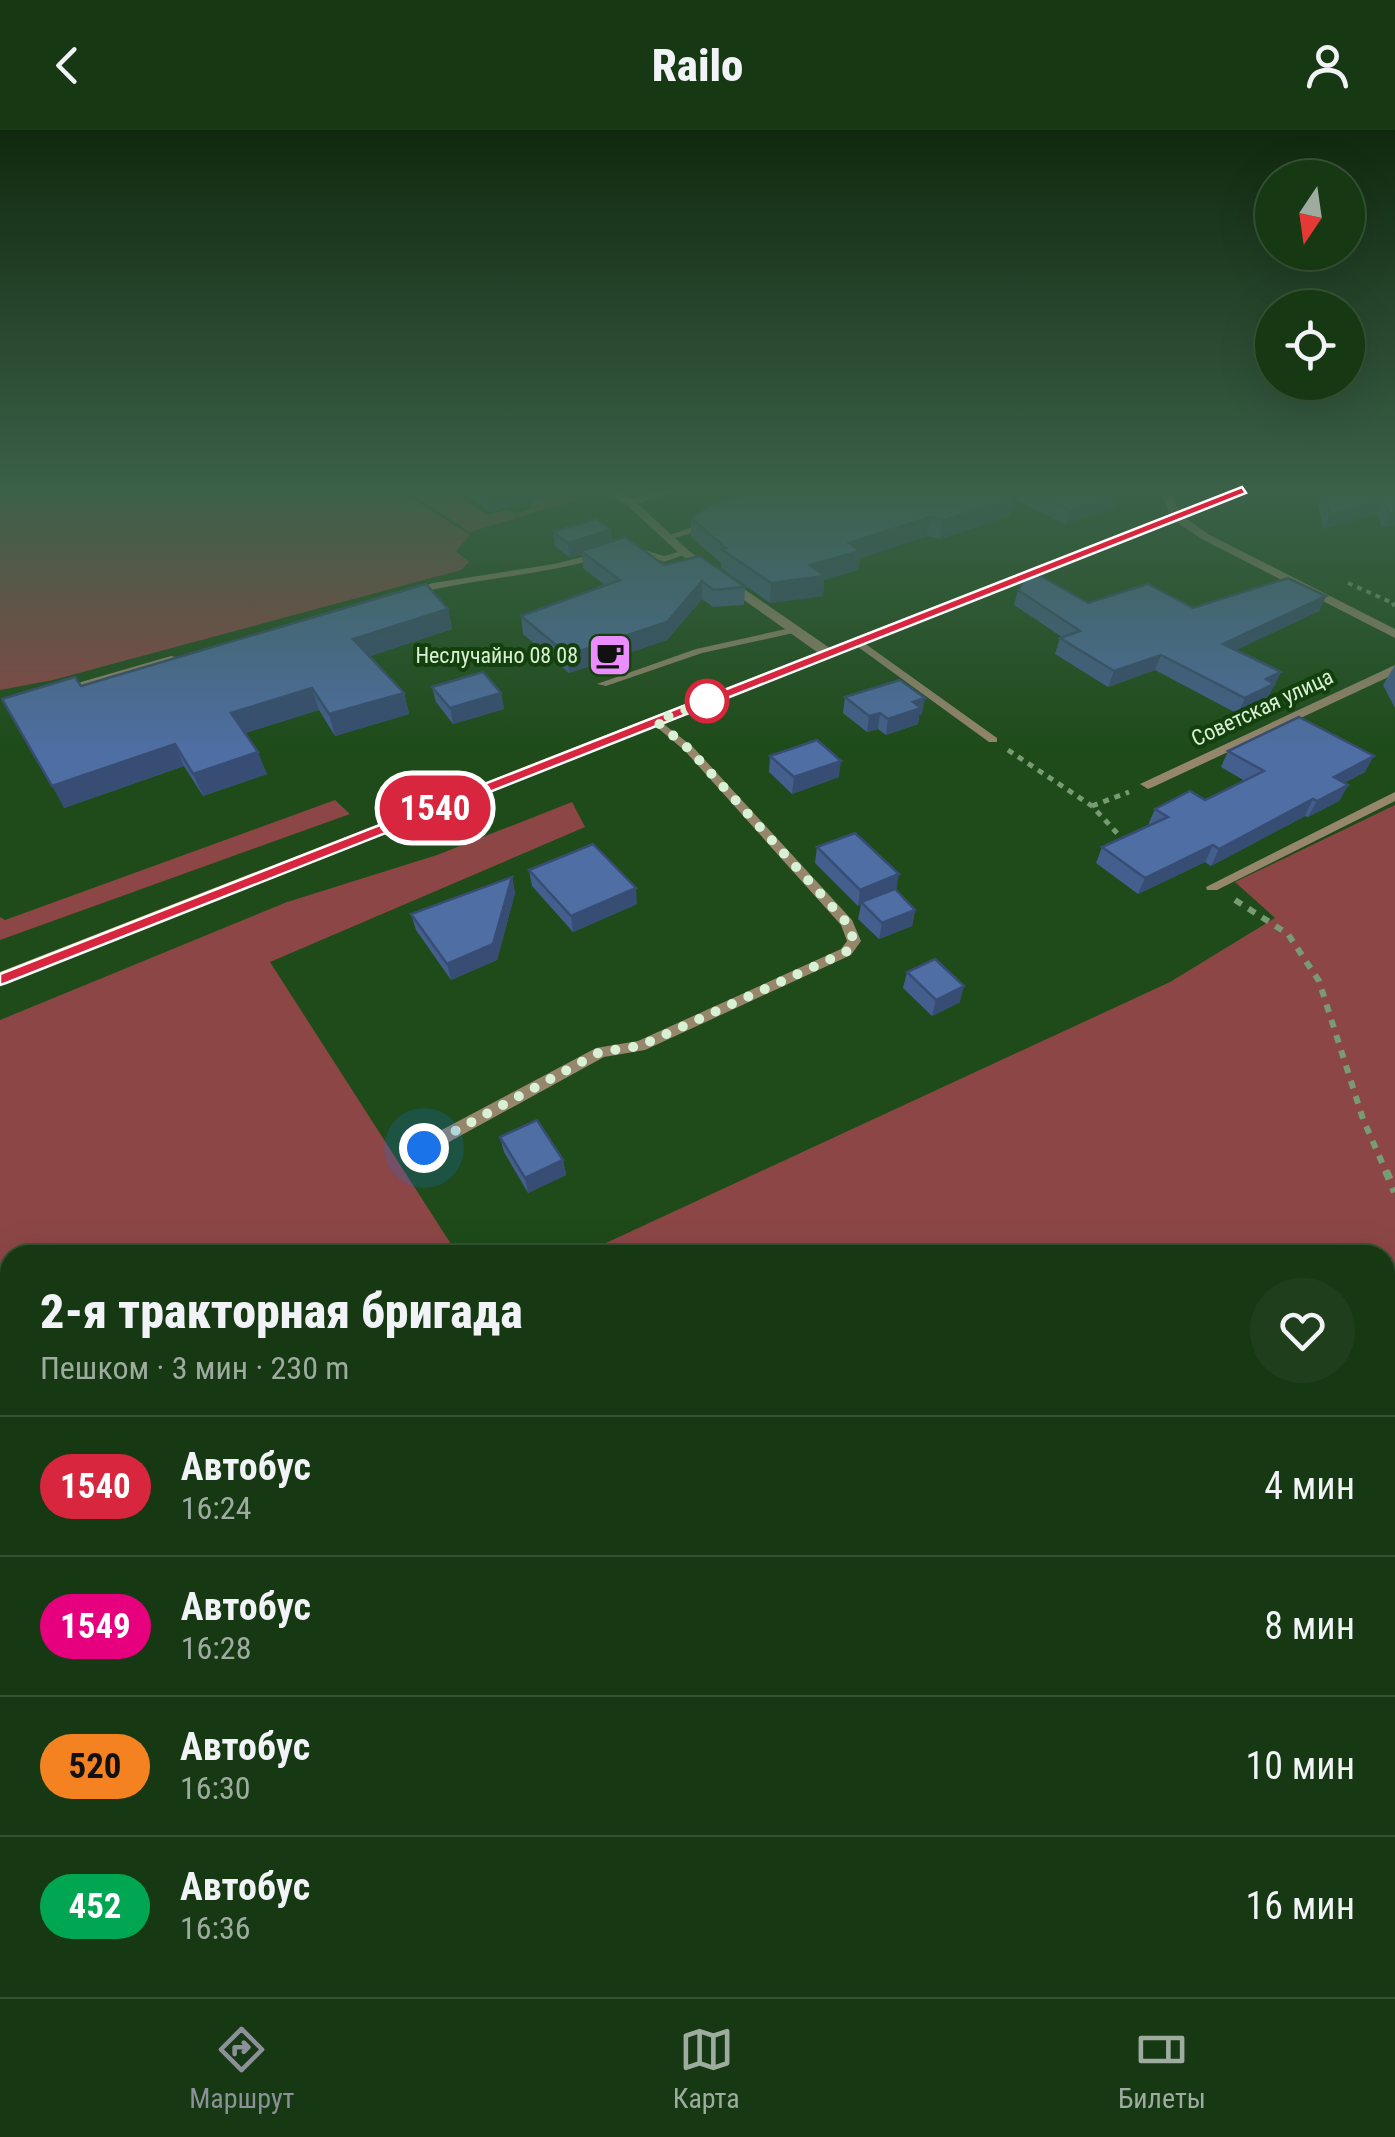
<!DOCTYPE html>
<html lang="ru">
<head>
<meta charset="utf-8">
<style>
  :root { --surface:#163813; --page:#1f3f1c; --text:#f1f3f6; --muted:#9eaca0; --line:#355233; --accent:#8c9099 }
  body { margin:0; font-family:"Roboto Condensed",sans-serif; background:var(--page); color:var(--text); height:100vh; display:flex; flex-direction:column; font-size:38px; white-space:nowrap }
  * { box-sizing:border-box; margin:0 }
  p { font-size:32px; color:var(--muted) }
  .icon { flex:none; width:55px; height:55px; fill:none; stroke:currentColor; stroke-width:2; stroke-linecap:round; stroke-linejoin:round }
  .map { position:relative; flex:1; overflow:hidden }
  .drawer { position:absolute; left:0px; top:1115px; width:1395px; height:752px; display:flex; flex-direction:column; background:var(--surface); border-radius:30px 30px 0 0; box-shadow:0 10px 40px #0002,0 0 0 2px var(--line) }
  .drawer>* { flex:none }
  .badge { padding:0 20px; border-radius:32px; font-size:35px; line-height:65px }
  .needle { width:65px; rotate:193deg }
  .controls { position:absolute; left:1255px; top:30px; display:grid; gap:20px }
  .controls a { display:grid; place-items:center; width:110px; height:110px; border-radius:50%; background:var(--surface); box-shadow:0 10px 40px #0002,0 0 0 2px var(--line); font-size:50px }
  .you { position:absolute; width:50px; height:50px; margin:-25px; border:8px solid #fff; border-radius:50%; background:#1a73e8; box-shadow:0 0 0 15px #1a73e833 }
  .map>.badge { position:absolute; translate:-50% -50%; box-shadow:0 0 0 5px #fff }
  .round { display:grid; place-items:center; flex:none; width:105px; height:105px; border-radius:52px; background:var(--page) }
  .summary { display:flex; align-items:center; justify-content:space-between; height:170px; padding:0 40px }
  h1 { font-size:48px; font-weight:800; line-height:75px }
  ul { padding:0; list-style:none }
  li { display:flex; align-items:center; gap:30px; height:140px; padding:0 40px; border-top:2px solid var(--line) }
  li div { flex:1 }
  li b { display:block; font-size:38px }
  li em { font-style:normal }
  li .badge { min-width:110px; font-weight:700; text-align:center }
  header { display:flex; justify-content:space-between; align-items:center; height:130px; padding:0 40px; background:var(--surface); font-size:45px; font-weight:800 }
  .tab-bar { display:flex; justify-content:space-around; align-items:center; height:140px; border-top:2px solid var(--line); background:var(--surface); font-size:28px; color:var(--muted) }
  .tab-bar a { display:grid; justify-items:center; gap:5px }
  .tab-bar .on { color:var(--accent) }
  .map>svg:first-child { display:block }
  .green { fill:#8c4646 }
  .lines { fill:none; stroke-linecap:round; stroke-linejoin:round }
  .path-far3 { stroke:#789b73; stroke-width:4; stroke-dasharray:5 5; stroke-linecap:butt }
  .path-far2 { stroke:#789b73; stroke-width:5; stroke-dasharray:6 6; stroke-linecap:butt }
  .path-far1 { stroke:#789b73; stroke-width:6; stroke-dasharray:8 8; stroke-linecap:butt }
  .path { stroke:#789b73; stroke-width:8; stroke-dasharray:9 9; stroke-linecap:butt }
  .service { fill:#95866c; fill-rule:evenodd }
  .minor { fill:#95866c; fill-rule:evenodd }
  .secondary { fill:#c5ae83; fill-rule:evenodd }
  .wall { fill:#445f8d }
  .shaded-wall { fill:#374d73 }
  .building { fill:#4f6ea4; stroke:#374d73; stroke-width:2.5 }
  .line { fill:#d7263d; stroke:#fff; stroke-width:2.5 }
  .walk { stroke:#d8f1d4; stroke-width:10; stroke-dasharray:0 18 }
  .stop-dot { fill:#fff; stroke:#d7263d; stroke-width:5 }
  .labels { text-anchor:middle; stroke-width:8; stroke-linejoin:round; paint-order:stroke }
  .far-poi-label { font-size:22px; fill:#d8f1d4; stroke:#13400d; text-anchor:end }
  .far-street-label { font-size:22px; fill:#d8f1d4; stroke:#13400d }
</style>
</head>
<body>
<header><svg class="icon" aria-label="back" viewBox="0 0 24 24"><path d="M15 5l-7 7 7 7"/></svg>Railo<svg class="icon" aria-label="person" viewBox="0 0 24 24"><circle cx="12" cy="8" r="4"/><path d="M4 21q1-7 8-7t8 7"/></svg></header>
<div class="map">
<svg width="1395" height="1867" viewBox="0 0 1395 1867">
  <rect width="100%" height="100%" fill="#1e4b19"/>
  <g class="green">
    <polygon points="0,360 399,360 470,405 456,421 469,432 461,440 53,550 0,560"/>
    <polygon points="404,360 450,360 488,385 508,379 515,384 531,379 532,368 558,361 576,370 470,402"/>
    <polygon points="335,670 350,684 0,810 0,787 5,790"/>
    <polygon points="572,672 585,697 270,832 458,1125 10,1125 10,1858 1385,1858 1385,1125 580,1125 1170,852 1275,788 1235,752 1395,675 1395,1867 0,1867 0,890 287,772 437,725"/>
  </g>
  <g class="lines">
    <polyline class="path-far3" points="1348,453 1395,474 1388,477"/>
    <g class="path-far2">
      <polyline points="1008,620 1092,676 1127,714"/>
      <polyline points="1092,676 1129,662"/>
    </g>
    <polyline class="path-far1" points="1235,770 1288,804 1319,851 1363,989 1387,1044"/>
    <polyline class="path" points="1386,1041 1395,1062"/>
    <g class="service">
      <polygon points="701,389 708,391 699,401 668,410 664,407 693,397"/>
      <polygon points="626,414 664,426 685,420 689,423 664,432 626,418"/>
      <path d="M 602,422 L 606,425 L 605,427 C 541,445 474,449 409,465 L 404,462 L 433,453 L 554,434 Z"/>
      <polygon points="795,497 798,498 798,502 702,523 606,556 597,554 696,519"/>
      <polygon points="854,510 860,510 997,608 997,612 989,612 854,514"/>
      <polygon points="171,526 180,528 66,561 57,559"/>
      <polygon points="656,588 693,617 852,790 861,811 851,825 645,920 604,927 429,1023 423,1025 417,1023 415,1018 417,1013 596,918 638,911 841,819 847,811 841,795 685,621 652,593 651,591"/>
      <polygon points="1395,662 1395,671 1217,760 1207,760 1206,757"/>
    </g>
    <g class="minor">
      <polygon points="660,360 677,360 638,374 689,421 834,521 834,527 824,527 681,425 627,375 609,364 614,361 632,369"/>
      <polygon points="1161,360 1171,360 1180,384 1208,404 1395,499 1395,508 1200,408 1171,388"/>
      <polygon points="1395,535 1395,544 1153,657 1148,659 1140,654"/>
    </g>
    <polygon class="secondary" points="1232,360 1247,360 0,856 0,842"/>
  </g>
  <g class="wall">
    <polygon points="458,360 553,360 554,364 490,382"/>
    <polygon points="1015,360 1110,360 1114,379 1065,394 1014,369 1010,386 940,409 927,406 860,428 858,440 824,450 823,466 770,473 721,438 721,433 691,407 691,388 1014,366"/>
    <polygon points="1395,360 1395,394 1382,398 1377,383 1324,399 1318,375 1324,361"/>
    <polygon points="611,400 612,411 664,435 745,457 744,475 713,477 702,469 667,510 569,543 523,504 521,486 605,455 583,438 582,424 570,428 555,416 553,402"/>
    <polygon points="1018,460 1088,473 1193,478 1326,466 1319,481 1236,520 1281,542 1267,569 1238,584 1155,540 1108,557 1055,524 1060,508 1062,507 1014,475"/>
    <polygon points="448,479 452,499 370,526 404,563 409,584 335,606 319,580 245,603 267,644 203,666 184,636 64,678 81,556"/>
    <polygon points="1395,535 1395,578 1383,555"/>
    <polygon points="432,557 501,563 504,579 453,594 436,572"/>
    <polygon points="845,567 922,584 919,585 918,594 886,605 878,599 867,602 843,583"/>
    <polygon points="1228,621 1365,642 1344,653 1348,655 1339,671 1308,687 1305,686 1211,736 1205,732 1138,764 1096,733 1102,717 1148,695 1155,679 1205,670 1245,651 1221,637"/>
    <polygon points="770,626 839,647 792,664 769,642"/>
    <polygon points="817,717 896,760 915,780 912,796 879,809 858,789 861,775 858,776 815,733"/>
    <polygon points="529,740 637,774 573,802 532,756"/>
    <polygon points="512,747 515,763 497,830 451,850 416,800 411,784"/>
    <polygon points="907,842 960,872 932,886 903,858"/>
    <polygon points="500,1007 563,1030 566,1045 528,1063 504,1022"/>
  </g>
  <g class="shaded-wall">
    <polygon points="516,360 553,360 554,364 490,382 488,368"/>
    <polygon points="1118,365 1114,379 1065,394 1069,380"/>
    <polygon points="1015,367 1010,386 940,409 944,390"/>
    <polygon points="1384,369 1377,383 1324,399 1330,385"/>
    <polygon points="1395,382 1395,394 1382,398 1389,384"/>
    <polygon points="930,387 927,406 860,428 858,440 824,450 823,466 770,473 771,453 810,435 849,413"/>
    <polygon points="611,400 612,414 581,421 582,424 570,428 568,413"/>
    <polygon points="702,451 702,469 667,510 569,543 568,525"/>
    <polygon points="1326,466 1319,481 1217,529 1223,514"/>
    <polygon points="448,479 452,499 359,530 353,509"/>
    <polygon points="1161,525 1155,540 1108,557 1114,541"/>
    <polygon points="1281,542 1267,569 1238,584 1245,568 1266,549"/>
    <polygon points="312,558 319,580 239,605 231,583"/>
    <polygon points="404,563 409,584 335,606 329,584"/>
    <polygon points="501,563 504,579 453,594 450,578"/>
    <polygon points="925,568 922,584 919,585 918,594 886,605 888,589 913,572"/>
    <polygon points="880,583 878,599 867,602 869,586"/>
    <polygon points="175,614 184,636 64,678 52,656"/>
    <polygon points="258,622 267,644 203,666 193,644"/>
    <polygon points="1374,626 1365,642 1325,663 1334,647"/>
    <polygon points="841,631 839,647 792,664 794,647"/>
    <polygon points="1348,655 1339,671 1308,687 1317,671"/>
    <polygon points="1313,669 1305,686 1211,736 1219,719"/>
    <polygon points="1213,715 1205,732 1138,764 1145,748"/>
    <polygon points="899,744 896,761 861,772 861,775 858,776 860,760"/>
    <polygon points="512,747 515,763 497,830 451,850 447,834"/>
    <polygon points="636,758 637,774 573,802 571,786"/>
    <polygon points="915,780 912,796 879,809 882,793"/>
    <polygon points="964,856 960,872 932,886 936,870"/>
    <polygon points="563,1030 566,1045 528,1063 525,1048"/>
  </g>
  <g class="building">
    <polygon points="477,360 516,360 488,368"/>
    <polygon points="761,360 1003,360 1015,367 944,390 930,387 849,413 860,421 810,435 825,446 771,453 721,419 726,418 691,388 712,375"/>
    <polygon points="1027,360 1110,360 1118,365 1069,380"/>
    <polygon points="1395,360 1395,382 1389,384 1384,369 1330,385 1324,361"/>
    <polygon points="596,389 611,400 568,413 553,402"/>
    <polygon points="625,407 664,435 700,426 745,457 713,460 702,451 667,492 568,525 521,486 620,450 581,421"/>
    <polygon points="1030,440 1088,473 1148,454 1193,478 1288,448 1326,466 1223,514 1281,542 1266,549 1274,554 1245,568 1161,525 1114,541 1060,508 1080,501 1018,460"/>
    <polygon points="426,454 448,479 353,509 404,563 329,584 312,558 231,583 258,622 193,644 175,614 52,656 2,569 75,547 81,556"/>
    <polygon points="483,542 501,563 450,578 432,557"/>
    <polygon points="900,550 925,568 913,572 921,578 888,589 880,583 869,586 845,567"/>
    <polygon points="1299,587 1374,626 1334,647 1348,655 1317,671 1313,669 1219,719 1213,715 1145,748 1102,717 1168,687 1155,679 1190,661 1205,670 1264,641 1228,621"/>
    <polygon points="817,610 841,631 794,647 770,626"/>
    <polygon points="855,703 899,744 860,760 817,717"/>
    <polygon points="593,714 636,758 571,786 529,740"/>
    <polygon points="512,747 493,814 447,834 411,784"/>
    <polygon points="895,759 915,780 882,793 861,772"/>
    <polygon points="935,829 964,856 936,870 907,842"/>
    <polygon points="537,990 563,1030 525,1048 500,1007"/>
  </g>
  <linearGradient id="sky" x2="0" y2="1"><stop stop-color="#10290e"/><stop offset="0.58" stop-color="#3b6149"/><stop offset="1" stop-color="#3b6149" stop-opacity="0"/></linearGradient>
  <rect width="1395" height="622" fill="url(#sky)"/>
  <polygon class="line" points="1242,357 1246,363 6,853 0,855 0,844"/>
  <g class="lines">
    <polyline class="walk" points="424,1018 600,922 640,916 846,822 854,811 847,793 689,619 656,591 721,566 707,571"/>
  </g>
  <defs>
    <g id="cafe-square" transform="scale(2.25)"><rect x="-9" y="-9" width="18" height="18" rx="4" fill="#eb8dfc" stroke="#13400d"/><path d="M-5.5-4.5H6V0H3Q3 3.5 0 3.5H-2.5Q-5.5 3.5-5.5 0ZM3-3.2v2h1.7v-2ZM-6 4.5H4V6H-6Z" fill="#111"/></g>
  </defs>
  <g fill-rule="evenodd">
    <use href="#cafe-square" x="610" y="525"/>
  </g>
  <circle class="stop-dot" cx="707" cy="571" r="20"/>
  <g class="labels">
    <g class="far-poi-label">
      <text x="578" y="533">Неслучайно 08 08</text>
    </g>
    <g class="far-street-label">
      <text transform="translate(1262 577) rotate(-25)" y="8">Советская улица</text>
    </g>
  </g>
</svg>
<div class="controls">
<a><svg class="needle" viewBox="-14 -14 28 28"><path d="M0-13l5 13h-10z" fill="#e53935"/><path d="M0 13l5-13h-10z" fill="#9eaca0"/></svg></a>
<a><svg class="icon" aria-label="locate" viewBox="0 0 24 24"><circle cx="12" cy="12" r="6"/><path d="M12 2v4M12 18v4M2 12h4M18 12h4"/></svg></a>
</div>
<div class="you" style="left:424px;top:1018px"></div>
<b class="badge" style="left:435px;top:678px;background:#d7263d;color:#fff">1540</b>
<section class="drawer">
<div class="summary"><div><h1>2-я тракторная бригада</h1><p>Пешком · 3 мин · 230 m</p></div><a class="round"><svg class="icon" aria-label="heart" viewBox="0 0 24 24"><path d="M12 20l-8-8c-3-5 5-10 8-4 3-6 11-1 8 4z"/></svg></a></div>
<ul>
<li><span class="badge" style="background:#d7263d;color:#fff">1540</span><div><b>Автобус</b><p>16:24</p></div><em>4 мин</em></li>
<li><span class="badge" style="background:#e6007e;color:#fff">1549</span><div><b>Автобус</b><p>16:28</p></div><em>8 мин</em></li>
<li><span class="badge" style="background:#f58220;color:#111">520</span><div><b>Автобус</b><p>16:30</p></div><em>10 мин</em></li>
<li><span class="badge" style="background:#00a651;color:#fff">452</span><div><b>Автобус</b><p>16:36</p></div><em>16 мин</em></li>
</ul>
</section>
</div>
<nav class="tab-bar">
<a class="on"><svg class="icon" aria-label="directions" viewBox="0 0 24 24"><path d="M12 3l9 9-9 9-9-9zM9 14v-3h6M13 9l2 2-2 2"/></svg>Маршрут</a>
<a><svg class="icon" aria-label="map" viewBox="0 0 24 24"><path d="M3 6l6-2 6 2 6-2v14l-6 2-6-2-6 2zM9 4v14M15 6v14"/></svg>Карта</a>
<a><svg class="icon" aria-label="tickets" viewBox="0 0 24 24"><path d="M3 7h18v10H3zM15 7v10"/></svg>Билеты</a>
</nav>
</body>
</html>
